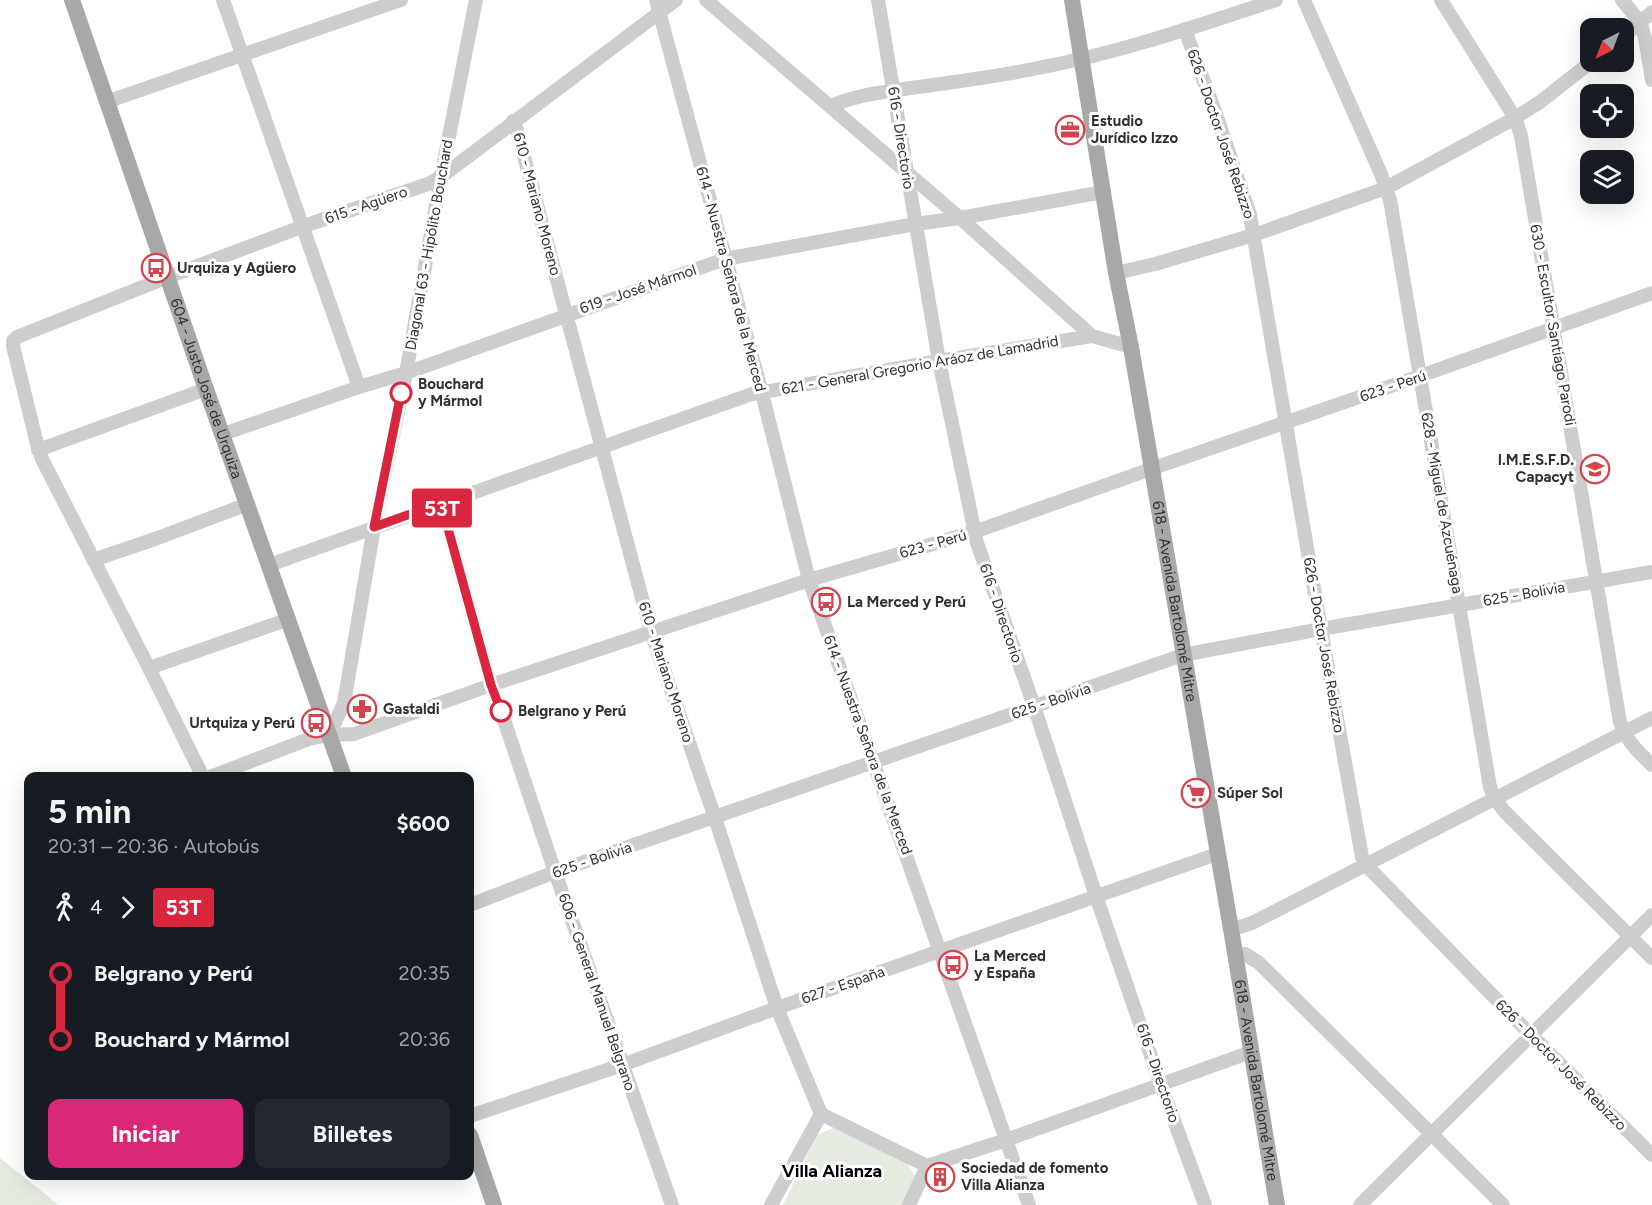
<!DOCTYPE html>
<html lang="es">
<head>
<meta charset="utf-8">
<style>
  :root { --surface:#171b24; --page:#242831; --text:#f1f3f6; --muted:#9ea1a6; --accent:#db2777 }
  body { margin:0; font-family:Figtree,sans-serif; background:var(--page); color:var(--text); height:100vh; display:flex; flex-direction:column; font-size:22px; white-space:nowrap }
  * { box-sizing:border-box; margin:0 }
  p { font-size:20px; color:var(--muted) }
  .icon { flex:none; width:33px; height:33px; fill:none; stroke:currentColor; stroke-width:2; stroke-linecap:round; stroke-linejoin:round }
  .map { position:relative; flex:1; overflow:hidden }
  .panel { position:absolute; left:24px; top:772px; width:450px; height:408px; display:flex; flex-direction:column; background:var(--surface); border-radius:12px; box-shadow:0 6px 24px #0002 }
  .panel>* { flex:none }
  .badge { padding:0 12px; border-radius:4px; font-size:21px; line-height:39px }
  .needle { width:39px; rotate:222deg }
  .fabs { position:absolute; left:1580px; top:18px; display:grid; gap:12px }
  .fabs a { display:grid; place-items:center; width:54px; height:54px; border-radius:12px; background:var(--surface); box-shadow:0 6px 24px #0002; font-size:30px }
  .map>.badge { position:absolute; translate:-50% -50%; box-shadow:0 0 0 3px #fff }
  .legs { display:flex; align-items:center; gap:9px; height:66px; padding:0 24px; font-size:20px }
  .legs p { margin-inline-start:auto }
  .overview { display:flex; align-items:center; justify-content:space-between; height:102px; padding:0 24px }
  h1 { font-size:33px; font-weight:700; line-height:45px }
  .action { display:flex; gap:12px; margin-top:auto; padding:12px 24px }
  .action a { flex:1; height:69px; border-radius:12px; background:var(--accent); color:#fff; font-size:24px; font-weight:700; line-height:69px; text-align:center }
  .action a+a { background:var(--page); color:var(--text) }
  ul { padding:0 24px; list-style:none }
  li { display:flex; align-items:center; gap:21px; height:66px; font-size:22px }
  li i { display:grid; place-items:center; width:9px; height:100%; margin:0 8px; background:currentColor }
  li i::after { content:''; width:15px; height:15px; margin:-8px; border:4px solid; border-radius:50%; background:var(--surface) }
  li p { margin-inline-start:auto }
  li:first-child i { background:linear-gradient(#0000 50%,currentColor 0) }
  li:last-child i { background:linear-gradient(currentColor 50%,#0000 0) }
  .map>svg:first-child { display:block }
  .green { fill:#e5ebdf }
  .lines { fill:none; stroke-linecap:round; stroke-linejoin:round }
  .minor { stroke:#cdcdcd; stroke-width:14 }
  .major { stroke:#a8a8a8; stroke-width:16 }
  .line-1-casing { stroke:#fff; stroke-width:14 }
  .line-1 { stroke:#d7263d; stroke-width:9 }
  .stop-1-dot { fill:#fff; stroke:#d7263d; stroke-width:3 }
  .labels { text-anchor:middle; stroke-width:6; stroke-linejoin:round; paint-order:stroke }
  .poi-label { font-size:15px; font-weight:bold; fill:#303030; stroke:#fff; text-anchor:start }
  .street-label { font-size:15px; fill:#303030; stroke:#fff }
  .stop-label { font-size:15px; font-weight:bold; fill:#303030; stroke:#fff; text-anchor:start }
  .quarter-label { font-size:18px; font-weight:bold; fill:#000; stroke:#fff }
</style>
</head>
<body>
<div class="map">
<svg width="1652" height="1205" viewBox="0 0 1652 1205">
  <rect width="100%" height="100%" fill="#fff"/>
  <g class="green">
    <polygon points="833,1128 905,1160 916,1178 903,1205 783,1205 817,1135"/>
    <polygon points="0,1158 59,1205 0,1205"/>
  </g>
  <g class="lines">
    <g class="minor">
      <polyline points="223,0 359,387"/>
      <polyline points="656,0 762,393 809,580 1029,1205"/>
      <polyline points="706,0 960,218 1092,336"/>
      <polyline points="878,0 939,361 977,543 1034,706 1096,896 1161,1085 1205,1205"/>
      <polyline points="1304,0 1381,174 1390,200 1490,787 1495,799 1505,812 1652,958"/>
      <path d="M 1441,0 L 1515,118 L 1521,136 L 1620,722 C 1626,740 1638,752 1652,765"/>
      <polyline points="1622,0 1641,23 1645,38 1652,80"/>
      <polyline points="1185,30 1216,114 1250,215 1321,629 1362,857 1365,864 1531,1035 1652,1155"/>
      <polyline points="1623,37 1652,12"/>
      <polyline points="106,102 401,0"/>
      <path d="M 831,106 C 855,95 885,92 911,88 C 953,82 996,77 1038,68 C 1119,53 1197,26 1276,0"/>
      <polyline points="513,121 517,130 651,632 715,818 777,1008 821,1114"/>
      <polyline points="1116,273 1155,264 1254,235 1386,188 1515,118 1540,102 1591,62"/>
      <polyline points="223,434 359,387 406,373 725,259 915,224 960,218 1103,192"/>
      <polyline points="38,450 206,389"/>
      <polyline points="441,503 491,685 501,711 555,872 672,1205"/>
      <polyline points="93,560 155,539 248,504"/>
      <polyline points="269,565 752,394 939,361 1092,336 1131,347"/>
      <polyline points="149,668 289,619"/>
      <polyline points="329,735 344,703 374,527 406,373 441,177 476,0"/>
      <polyline points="203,777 149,668 42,459 37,444 13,346 13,341 17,337 168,277 304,226 428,184 441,177 676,0"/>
      <polyline points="210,777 309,739 329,735 354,734 491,685 809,580 974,532 1151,469 1420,376 1652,293"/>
      <polyline points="470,905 555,872 1183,655 1321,629 1652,572"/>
      <polyline points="1231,930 1252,923 1652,718"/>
      <polyline points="1235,955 1245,954 1259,963 1503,1205"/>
      <polyline points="821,1114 927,1166 1006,1140 1251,1052"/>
      <polyline points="470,1116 622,1065 777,1008 1217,854"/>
      <polyline points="771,1205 821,1114"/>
      <polyline points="909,1205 927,1166"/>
      <polyline points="1360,1205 1652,915"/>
    </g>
    <g class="major">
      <path id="s1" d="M 72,0 L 206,389 L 344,777"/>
      <path id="s2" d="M 1072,0 L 1116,273 L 1131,347 L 1232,935 L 1277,1205"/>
      <polyline points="470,1135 494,1205"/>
    </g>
  </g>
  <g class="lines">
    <g class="line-1-casing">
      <polyline id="line-1" points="401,393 374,527 441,503 491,685 501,711"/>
    </g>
    <use href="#line-1" class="line-1"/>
  </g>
  <defs>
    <g id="office-ring" transform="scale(1.5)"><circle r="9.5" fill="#fff" stroke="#d4444d" stroke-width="1.5"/><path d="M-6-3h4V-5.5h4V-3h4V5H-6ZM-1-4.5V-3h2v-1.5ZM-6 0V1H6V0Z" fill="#d4444d"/></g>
    <g id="bus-ring" transform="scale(1.5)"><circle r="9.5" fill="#fff" stroke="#d4444d" stroke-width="1.5"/><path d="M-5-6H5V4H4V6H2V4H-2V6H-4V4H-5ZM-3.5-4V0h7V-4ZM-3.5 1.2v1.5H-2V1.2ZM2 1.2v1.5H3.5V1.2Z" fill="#d4444d"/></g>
    <g id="school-ring" transform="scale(1.5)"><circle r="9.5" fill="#fff" stroke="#d4444d" stroke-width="1.5"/><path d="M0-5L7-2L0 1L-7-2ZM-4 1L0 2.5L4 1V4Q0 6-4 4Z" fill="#d4444d"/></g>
    <g id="pharmacy-ring" transform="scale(1.5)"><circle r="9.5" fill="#fff" stroke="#d4444d" stroke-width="1.5"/><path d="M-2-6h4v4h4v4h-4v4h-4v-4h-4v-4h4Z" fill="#d4444d"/></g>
    <g id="supermarket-ring" transform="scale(1.5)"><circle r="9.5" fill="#fff" stroke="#d4444d" stroke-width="1.5"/><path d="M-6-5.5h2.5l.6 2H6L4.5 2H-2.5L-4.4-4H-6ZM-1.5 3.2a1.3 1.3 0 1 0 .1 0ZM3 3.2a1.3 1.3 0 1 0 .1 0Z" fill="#d4444d"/></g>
    <g id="building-ring" transform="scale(1.5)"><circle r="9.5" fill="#fff" stroke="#d4444d" stroke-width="1.5"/><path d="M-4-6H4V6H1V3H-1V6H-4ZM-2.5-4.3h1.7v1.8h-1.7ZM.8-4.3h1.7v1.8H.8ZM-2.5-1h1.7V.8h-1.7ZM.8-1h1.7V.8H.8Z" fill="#d4444d"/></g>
  </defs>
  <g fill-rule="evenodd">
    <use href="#office-ring" x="1070" y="130"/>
    <use href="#bus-ring" x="156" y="268"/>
    <use href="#school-ring" x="1595" y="469"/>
    <use href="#bus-ring" x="826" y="602"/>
    <use href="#pharmacy-ring" x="362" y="709"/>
    <use href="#bus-ring" x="316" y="723"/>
    <use href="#supermarket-ring" x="1196" y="793"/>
    <use href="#bus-ring" x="953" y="965"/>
    <use href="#building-ring" x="940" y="1177"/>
  </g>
  <g class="stop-1-dot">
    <circle cx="401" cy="393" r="10"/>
    <circle cx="501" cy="711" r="10"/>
  </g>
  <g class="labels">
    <g class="poi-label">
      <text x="1091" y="126">Estudio<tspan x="1091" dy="17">Jurídico Izzo</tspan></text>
      <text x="177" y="273">Urquiza y Agüero</text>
      <text x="1574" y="465" text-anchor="end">I.M.E.S.F.D.<tspan x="1574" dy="17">Capacyt</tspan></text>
      <text x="847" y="607">La Merced y Perú</text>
      <text x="383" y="714">Gastaldi</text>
      <text x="295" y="728" text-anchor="end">Urtquiza y Perú</text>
      <text x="1217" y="798">Súper Sol</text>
      <text x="974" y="961">La Merced<tspan x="974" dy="17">y España</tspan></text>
      <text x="961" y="1173">Sociedad de fomento<tspan x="961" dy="17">Villa Alianza</tspan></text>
    </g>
    <g class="street-label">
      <text transform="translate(1221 134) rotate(71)" y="5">626 - Doctor José Rebizzo</text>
      <text transform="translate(901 138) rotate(81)" y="5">616 - Directorio</text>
      <text transform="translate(537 204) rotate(75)" y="5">610 - Mariano Moreno</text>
      <text transform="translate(366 205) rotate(-19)" y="5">615 - Agüero</text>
      <text transform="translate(429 245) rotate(-80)" y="5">Diagonal 63 - Hipólito Bouchard</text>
      <text transform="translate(731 279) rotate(75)" y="5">614 - Nuestra Señora de la Merced</text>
      <text transform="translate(638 289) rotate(-19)" y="5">619 - José Mármol</text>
      <text transform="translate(1553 325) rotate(80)" y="5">630 - Escultor Santiago Parodi</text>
      <text transform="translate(920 365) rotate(-10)" y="5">621 - General Gregorio Aráoz de Lamadrid</text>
      <text transform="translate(1393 386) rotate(-19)" y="5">623 - Perú</text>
      <text dy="5" stroke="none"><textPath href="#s1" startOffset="411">604 - Justo José de Urquiza</textPath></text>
      <text transform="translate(1442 503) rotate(80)" y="5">628 - Miguel de Azcuénaga</text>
      <text transform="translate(933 544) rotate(-16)" y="5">623 - Perú</text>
      <text transform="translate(1524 594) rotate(-10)" y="5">625 - Bolivia</text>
      <text dy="5" stroke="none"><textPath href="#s2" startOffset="610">618 - Avenida Bartolomé Mitre</textPath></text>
      <text transform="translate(1001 613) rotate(71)" y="5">616 - Directorio</text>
      <text transform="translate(1324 645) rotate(80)" y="5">626 - Doctor José Rebizzo</text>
      <text transform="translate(666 672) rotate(72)" y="5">610 - Mariano Moreno</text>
      <text transform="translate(1051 701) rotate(-19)" y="5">625 - Bolivia</text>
      <text transform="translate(868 745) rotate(70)" y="5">614 - Nuestra Señora de la Merced</text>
      <text transform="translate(592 860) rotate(-19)" y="5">625 - Bolivia</text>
      <text transform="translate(843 985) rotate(-19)" y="5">627 - España</text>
      <text transform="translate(597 992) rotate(71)" y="5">606 - General Manuel Belgrano</text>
      <text transform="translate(1561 1065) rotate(45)" y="5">626 - Doctor José Rebizzo</text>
      <text transform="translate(1158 1073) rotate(71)" y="5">616 - Directorio</text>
      <text dy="5" stroke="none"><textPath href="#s2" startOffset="1096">618 - Avenida Bartolomé Mitre</textPath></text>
    </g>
    <g class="stop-label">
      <text x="418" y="389">Bouchard<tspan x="418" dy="17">y Mármol</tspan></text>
      <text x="518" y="716">Belgrano y Perú</text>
    </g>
    <g class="quarter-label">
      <text x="832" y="1177">Villa Alianza</text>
    </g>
  </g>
</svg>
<div class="fabs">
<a><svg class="needle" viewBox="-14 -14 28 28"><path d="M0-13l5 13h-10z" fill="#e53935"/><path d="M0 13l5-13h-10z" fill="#9ea1a6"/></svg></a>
<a><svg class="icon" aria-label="locate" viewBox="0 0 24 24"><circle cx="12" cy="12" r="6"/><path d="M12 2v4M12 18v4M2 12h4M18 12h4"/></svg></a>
<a><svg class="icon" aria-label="layers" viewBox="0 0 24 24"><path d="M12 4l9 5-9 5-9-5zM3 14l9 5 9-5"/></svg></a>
</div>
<b class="badge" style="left:442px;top:508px;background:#d7263d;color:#fff">53T</b>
<section class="panel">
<div class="overview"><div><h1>5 min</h1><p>20:31 – 20:36 · Autobús</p></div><b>$600</b></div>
<div class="legs"><svg class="icon" aria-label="walk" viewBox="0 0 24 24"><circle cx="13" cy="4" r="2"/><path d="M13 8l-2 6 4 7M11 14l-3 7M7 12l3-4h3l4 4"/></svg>4<svg class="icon" aria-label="forward" viewBox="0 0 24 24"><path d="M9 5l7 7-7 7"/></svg><b class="badge" style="background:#d7263d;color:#fff">53T</b></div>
<ul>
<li><i style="color:#d7263d"></i><b>Belgrano y Perú</b><p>20:35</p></li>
<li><i style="color:#d7263d"></i><b>Bouchard y Mármol</b><p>20:36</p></li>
</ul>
<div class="action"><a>Iniciar</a><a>Billetes</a></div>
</section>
</div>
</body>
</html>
